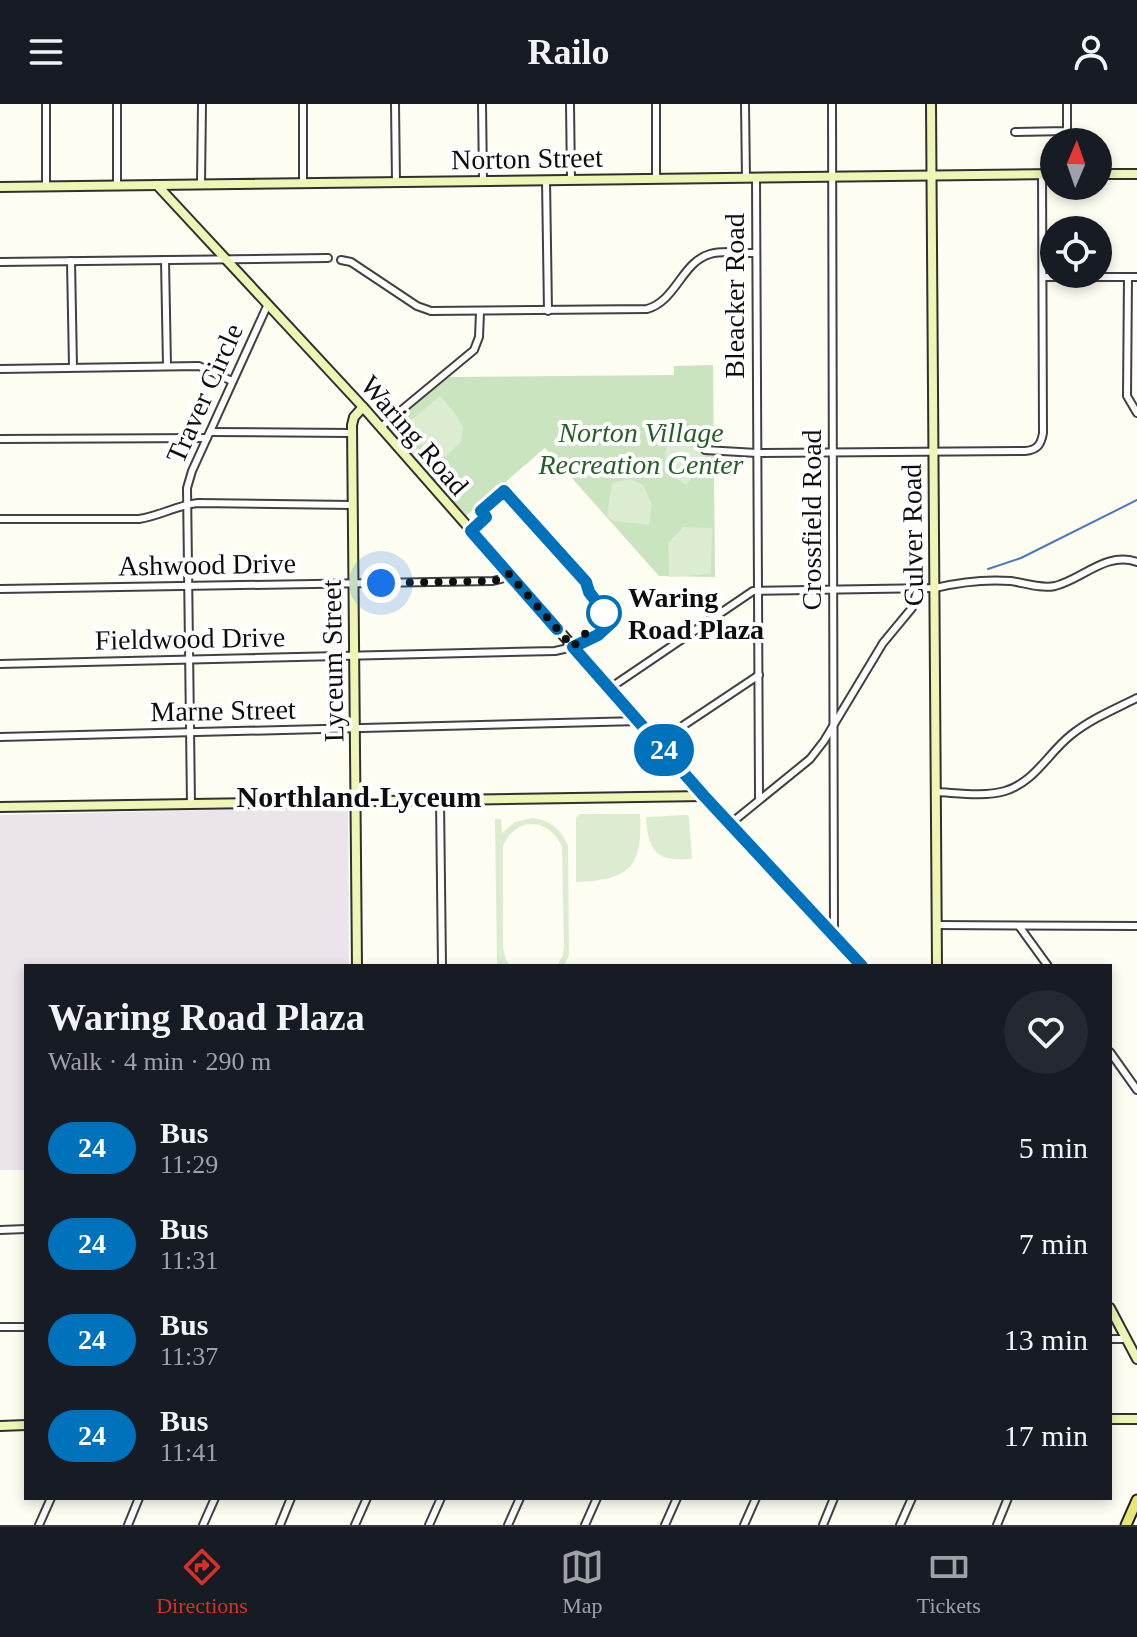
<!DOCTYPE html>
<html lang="en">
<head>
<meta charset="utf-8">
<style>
  :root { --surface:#171b24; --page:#242831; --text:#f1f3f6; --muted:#9ea1a6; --line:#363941; --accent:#d93025 }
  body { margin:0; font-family:Georgia,serif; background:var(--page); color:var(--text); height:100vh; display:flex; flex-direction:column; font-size:30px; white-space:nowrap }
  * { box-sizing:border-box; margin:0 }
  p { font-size:26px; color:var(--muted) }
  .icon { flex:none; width:44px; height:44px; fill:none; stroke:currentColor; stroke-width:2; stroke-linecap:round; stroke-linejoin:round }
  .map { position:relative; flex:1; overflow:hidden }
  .sheet { position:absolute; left:24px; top:860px; width:1088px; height:536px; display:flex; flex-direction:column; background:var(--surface); border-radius:0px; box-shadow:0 4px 12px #0003 }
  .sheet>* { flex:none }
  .badge { padding:0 16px; border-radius:26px; font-size:28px; line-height:52px }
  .needle { width:52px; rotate:2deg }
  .buttons { position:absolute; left:1040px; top:24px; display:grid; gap:16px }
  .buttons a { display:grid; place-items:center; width:72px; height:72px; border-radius:50%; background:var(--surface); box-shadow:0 4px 12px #0003; font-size:40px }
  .you { position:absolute; width:40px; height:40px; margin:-20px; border:6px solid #fff; border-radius:50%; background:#1a73e8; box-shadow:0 0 0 12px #1a73e833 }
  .map>.badge { position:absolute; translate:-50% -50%; box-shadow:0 0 0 4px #fff }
  .round { display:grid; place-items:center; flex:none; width:84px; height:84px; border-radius:42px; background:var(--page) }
  .headline { display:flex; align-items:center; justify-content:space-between; height:136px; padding:0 24px }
  h1 { font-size:38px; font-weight:700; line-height:60px }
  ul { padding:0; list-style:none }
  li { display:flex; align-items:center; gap:24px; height:96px; padding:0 24px }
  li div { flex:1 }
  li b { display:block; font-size:30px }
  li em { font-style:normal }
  li .badge { min-width:88px; font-weight:700; text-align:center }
  header { display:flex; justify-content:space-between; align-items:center; height:104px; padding:0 24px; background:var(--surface); font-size:36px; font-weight:700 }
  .tab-bar { display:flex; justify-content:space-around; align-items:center; height:112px; border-top:2px solid var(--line); background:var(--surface); font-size:22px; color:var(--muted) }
  .tab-bar a { display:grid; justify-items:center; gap:4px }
  .tab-bar .current { color:var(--accent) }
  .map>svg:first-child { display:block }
  .industrial { fill:#ece4eb }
  .green { fill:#cae4bf }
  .pitch { fill:#dcecd0 }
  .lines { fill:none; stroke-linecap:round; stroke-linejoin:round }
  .stream { stroke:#4d78bc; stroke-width:2 }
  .street-casing { stroke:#414141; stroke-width:10 }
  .secondary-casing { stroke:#303030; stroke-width:12 }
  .primary-casing { stroke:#1f1f1f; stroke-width:13 }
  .street { stroke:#fff; stroke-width:6 }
  .secondary { stroke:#eef5b5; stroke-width:8 }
  .primary { stroke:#e7e478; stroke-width:9 }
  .line-casing { stroke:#fff; stroke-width:18 }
  .line { stroke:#0072bc; stroke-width:12 }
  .walk { stroke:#0e0e0e; stroke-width:8; stroke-dasharray:0 14.4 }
  .stop-dot { fill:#fff; stroke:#0072bc; stroke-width:4 }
  .labels { text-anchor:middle; stroke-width:8; stroke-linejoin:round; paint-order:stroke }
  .street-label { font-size:28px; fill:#0e0e0e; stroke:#fff }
  .park-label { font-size:28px; font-style:italic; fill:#275e27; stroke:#fff }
  .stop-label { font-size:28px; font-weight:bold; fill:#0e0e0e; stroke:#fff; text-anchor:start }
  .neighbourhood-label { font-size:30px; font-weight:bold; fill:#0e0e0e; stroke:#fff }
</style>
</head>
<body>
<header><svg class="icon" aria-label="menu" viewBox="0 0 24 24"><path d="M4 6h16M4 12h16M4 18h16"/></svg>Railo<svg class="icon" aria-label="person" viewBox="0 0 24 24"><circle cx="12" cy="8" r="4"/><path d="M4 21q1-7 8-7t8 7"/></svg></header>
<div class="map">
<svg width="1137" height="1421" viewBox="0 0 1137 1421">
  <rect width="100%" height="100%" fill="#fdfdf2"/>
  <polygon class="industrial" points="348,703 349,862 26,862 26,1066 0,1066 0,711"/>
  <polygon class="green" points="713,261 715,473 659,472 545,344 466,412 390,327 389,323 390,320 449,273 674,271 674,262"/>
  <g class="pitch">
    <polygon points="440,292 452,305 463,323 461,338 446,352 436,358 409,326 411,316"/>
    <path d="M 682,328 L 704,348 L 706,357 L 686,381 C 665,368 661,358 669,335 Z"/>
    <polygon points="630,375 643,381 652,400 649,421 613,417 607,412 612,379"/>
    <polygon points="683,423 712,424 711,470 669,473 668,439"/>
    <path d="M 580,710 L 640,710 C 643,764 629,776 576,778 L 576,714 Z"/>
    <path d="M 687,711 L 689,713 L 692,755 C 657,758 648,748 646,713 Z"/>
    <path d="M 532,714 C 550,716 561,725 568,742 L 569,851 L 564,862 L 557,862 L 563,851 L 564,843 L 562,743 C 549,713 516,712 503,742 L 503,843 L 506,856 L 510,862 L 497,862 L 495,715 L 501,715 L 502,729 L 515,718 Z"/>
  </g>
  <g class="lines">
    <polyline class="stream" points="988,465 1021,454 1137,396"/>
    <g class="street-casing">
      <g id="street">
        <polyline points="46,0 46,82"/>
        <polyline points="117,0 117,81"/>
        <polyline points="395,0 396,78"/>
        <polyline points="482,0 483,77"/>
        <polyline points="570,0 571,76"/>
        <polyline points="656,0 656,75"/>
        <polyline points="745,0 746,74"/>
        <polyline points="832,0 834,832"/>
        <polyline points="1015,28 1067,27 1067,0"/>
        <polyline points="756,74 759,694"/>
        <polyline points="546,76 548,207"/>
        <polyline points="303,79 303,0"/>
        <polyline points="201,80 202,0"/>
        <polyline points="165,156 167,262"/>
        <path d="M 341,156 L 351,158 L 417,202 L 431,207 L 647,205 C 676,197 682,158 710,150 C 723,146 741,149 755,149"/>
        <polyline points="71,157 73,263"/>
        <polyline points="0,158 328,154"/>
        <polyline points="1043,173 1137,173"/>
        <polyline points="1128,173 1127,292 1137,309"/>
        <polyline points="0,265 199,262 232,277"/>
        <polyline points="381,323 474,246 479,233 480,208"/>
        <polyline points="210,328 352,329"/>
        <polyline points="0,335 207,334"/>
        <path d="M 705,346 L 757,349 L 1025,347 C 1037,346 1041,341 1043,329 L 1042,71"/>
        <path d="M 0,415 L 139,415 C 160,412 177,401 198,399 L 353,401"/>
        <polyline points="0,485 493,477 501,475 509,470"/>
        <polyline points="0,560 555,547 573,543"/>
        <path d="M 610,584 L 753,487 L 935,484 C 960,478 985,475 1011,477 C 1025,479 1040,485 1055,482 C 1083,475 1106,447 1137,458"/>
        <polyline points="0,633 640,617"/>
        <polyline points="657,639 759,571"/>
        <path d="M 936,688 C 958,689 984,693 1005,687 C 1035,678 1048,649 1071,631 C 1091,615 1115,605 1137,594"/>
        <polyline points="440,696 442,862"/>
        <polyline points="191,701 187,384 192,367 268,200"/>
        <polyline points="730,720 810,655 824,637 883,539 912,504 918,484"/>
        <polyline points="936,821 1137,822"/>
        <polyline points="1019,822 1048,862"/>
        <polyline points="1110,948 1137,986"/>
        <polyline points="0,1126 26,1125"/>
        <polyline points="0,1223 26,1223"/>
        <polyline points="1110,1235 1126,1235"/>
        <polyline points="39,1421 51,1394"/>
        <polyline points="128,1421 139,1394"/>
        <polyline points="203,1421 215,1394"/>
        <polyline points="280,1421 291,1394"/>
        <polyline points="355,1421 367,1394"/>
        <polyline points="429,1421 441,1394"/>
        <polyline points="508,1421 520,1394"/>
        <polyline points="585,1421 597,1394"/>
        <polyline points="665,1421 677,1394"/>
        <polyline points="744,1421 756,1394"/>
        <polyline points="823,1421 834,1394"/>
        <polyline points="900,1421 912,1394"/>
        <polyline points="997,1421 1008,1394"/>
      </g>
    </g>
    <g class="secondary-casing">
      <g id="secondary">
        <polyline points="931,0 937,862"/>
        <polyline points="1098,70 1137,70"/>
        <polyline points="157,81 363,303 704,692 862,862"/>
        <polyline points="0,83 1054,70"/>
        <polyline points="0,703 704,692"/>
        <polyline points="357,862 352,321 354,313 363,303"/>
        <polyline points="1110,1204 1137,1255"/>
        <polyline points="1110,1315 1137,1315"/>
        <polyline points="0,1322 26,1321"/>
      </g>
    </g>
    <g class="primary-casing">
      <polyline id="primary" points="1126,1421 1137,1396"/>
    </g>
    <use href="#street" class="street"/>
    <use href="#secondary" class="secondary"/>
    <use href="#primary" class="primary"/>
  </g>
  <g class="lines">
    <g class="line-casing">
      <polyline id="line" points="557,525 471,427 486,413 481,407 504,387 586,478 589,488 612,518 598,531 573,543 704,692 862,862"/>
    </g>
    <use href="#line" class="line"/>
    <polyline class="walk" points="381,479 493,477 501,475 509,470 573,543 604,509"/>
  </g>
  <circle class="stop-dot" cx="604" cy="509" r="16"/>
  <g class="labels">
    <g class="street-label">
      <text transform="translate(527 54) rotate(-1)" y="10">Norton Street</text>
      <text transform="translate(734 192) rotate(-90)" y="10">Bleacker Road</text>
      <text transform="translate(204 289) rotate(-66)" y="10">Traver Circle</text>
      <text transform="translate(415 331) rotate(49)" y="10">Waring Road</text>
      <text transform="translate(811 416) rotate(-90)" y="10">Crossfield Road</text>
      <text transform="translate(912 431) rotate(-91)" y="10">Culver Road</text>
      <text transform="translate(207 460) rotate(-1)" y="10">Ashwood Drive</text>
      <text transform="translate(190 534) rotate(-1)" y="10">Fieldwood Drive</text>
      <text transform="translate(332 557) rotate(-91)" y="10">Lyceum Street</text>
      <text transform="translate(223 606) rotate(-1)" y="10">Marne Street</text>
    </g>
    <g class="park-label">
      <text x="641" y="338">Norton Village<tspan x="641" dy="32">Recreation Center</tspan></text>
    </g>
    <g class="stop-label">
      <text x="628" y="503">Waring<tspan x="628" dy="32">Road Plaza</tspan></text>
    </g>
    <g class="neighbourhood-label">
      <text x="359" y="703">Northland-Lyceum</text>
    </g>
  </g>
</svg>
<div class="buttons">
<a><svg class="needle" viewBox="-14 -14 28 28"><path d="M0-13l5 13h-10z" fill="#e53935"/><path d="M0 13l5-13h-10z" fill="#9ea1a6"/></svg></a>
<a><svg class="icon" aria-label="locate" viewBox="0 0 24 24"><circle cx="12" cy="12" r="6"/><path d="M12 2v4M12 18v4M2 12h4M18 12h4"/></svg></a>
</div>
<div class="you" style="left:381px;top:479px"></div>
<b class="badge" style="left:664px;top:646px;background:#0072bc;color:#fff">24</b>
<section class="sheet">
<div class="headline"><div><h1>Waring Road Plaza</h1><p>Walk · 4 min · 290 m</p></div><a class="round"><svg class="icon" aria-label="heart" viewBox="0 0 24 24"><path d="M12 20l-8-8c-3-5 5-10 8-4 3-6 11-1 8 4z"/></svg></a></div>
<ul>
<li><span class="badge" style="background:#0072bc;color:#fff">24</span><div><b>Bus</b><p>11:29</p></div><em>5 min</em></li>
<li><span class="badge" style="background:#0072bc;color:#fff">24</span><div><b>Bus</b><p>11:31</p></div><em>7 min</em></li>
<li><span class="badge" style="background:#0072bc;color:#fff">24</span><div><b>Bus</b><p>11:37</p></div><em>13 min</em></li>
<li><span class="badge" style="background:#0072bc;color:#fff">24</span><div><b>Bus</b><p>11:41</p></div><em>17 min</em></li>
</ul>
</section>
</div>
<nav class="tab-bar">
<a class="current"><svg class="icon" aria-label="directions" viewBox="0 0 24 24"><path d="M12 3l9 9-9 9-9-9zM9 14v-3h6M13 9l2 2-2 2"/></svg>Directions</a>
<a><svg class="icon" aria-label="map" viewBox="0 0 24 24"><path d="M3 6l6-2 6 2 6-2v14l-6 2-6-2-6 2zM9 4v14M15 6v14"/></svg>Map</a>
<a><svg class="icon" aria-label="tickets" viewBox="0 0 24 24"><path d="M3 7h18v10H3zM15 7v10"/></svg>Tickets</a>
</nav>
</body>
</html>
